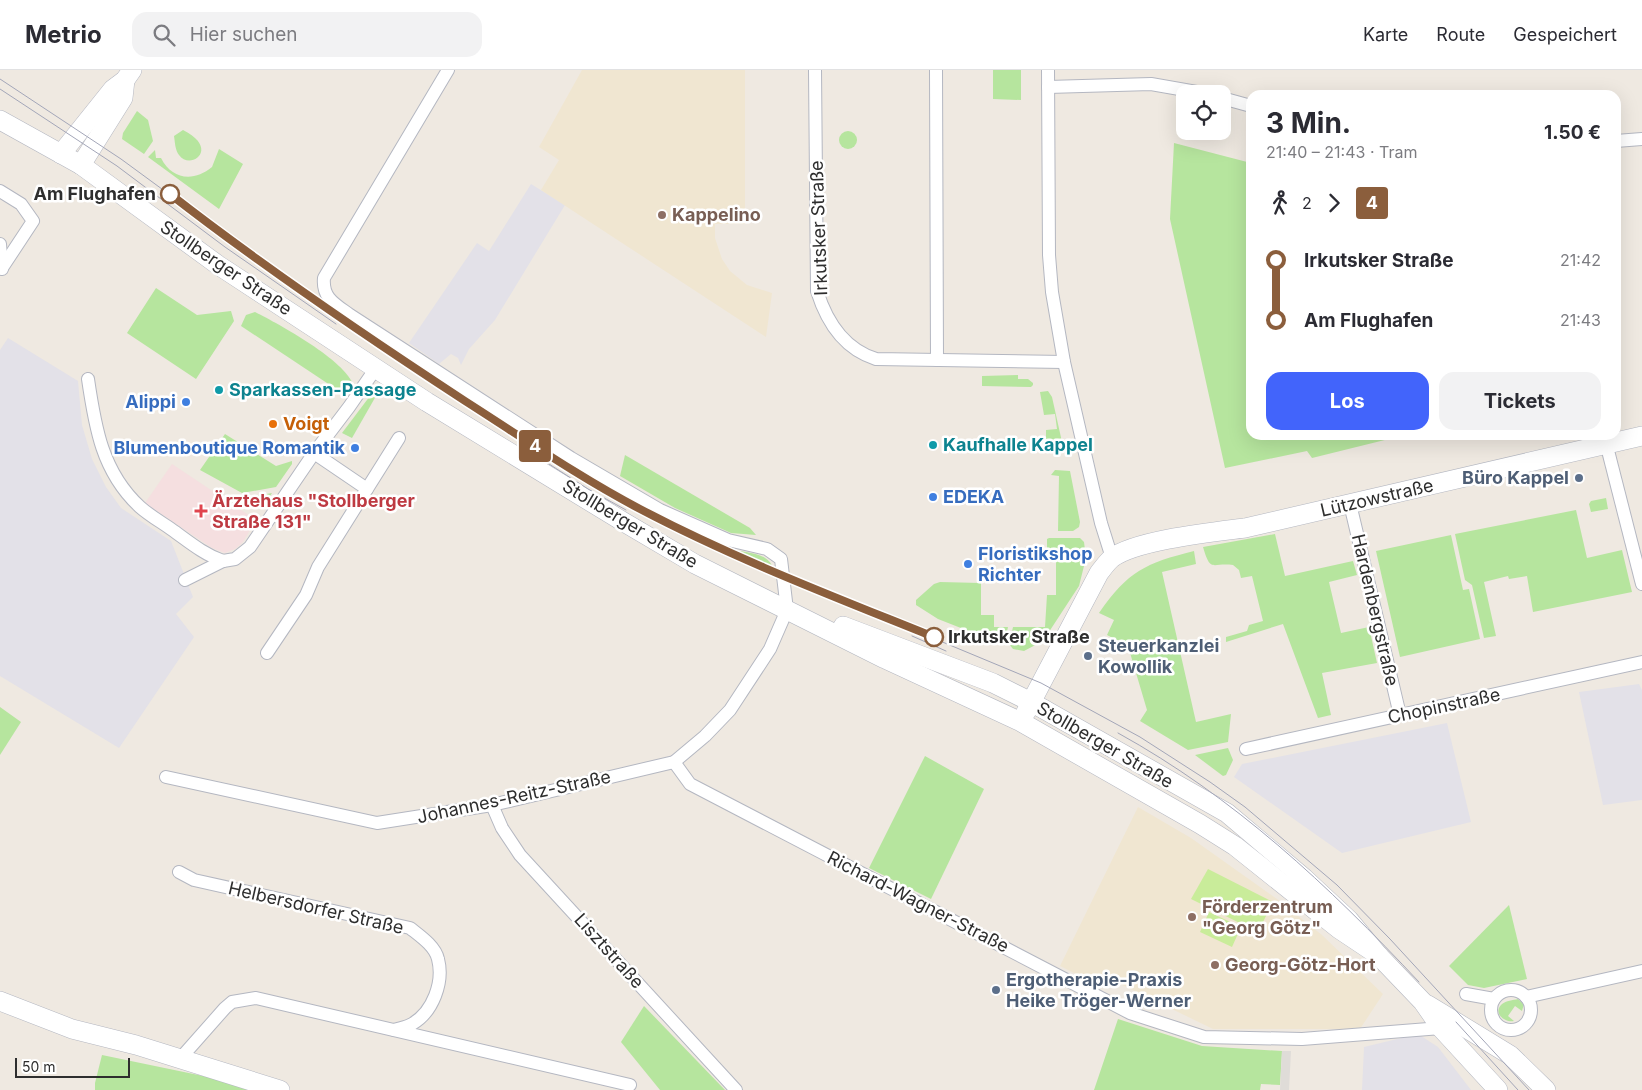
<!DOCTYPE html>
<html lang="de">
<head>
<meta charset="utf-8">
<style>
  :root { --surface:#fff; --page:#f2f2f3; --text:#2b2b33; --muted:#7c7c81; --line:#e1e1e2; --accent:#4264fb }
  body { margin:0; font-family:Inter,sans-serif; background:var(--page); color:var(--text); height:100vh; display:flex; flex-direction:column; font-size:19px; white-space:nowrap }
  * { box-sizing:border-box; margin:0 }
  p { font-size:16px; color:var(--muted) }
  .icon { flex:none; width:28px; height:28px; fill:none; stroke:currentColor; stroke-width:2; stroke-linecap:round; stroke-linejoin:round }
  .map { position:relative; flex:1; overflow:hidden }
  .panel { position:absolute; left:1246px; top:20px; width:375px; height:350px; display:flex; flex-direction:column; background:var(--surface); border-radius:15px; box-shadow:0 5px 20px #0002 }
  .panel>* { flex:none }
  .badge { padding:0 10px; border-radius:4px; font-size:18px; line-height:32px }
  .fabs { position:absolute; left:1176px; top:15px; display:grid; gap:10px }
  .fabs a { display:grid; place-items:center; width:55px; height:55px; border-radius:10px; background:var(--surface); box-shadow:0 5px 20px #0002; font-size:25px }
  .scale { position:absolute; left:15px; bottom:12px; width:115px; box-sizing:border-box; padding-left:5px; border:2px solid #2e2e2e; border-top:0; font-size:14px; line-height:18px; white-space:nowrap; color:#2e2e2e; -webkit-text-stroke:4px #fff; paint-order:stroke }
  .map>.badge { position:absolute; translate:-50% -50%; box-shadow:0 0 0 2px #fff }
  .legs { display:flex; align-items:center; gap:8px; height:55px; padding:0 20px; font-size:16px }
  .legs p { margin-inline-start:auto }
  .summary { display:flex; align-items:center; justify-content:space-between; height:85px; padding:0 20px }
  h1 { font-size:28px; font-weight:700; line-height:38px }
  .action { display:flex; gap:10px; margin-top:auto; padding:10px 20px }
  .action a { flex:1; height:58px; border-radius:15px; background:var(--accent); color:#fff; font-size:20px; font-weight:700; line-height:58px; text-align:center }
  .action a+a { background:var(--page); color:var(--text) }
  ul { padding:0 20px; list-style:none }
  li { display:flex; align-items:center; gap:18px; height:60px; font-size:19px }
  li i { display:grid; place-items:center; width:8px; height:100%; margin:0 6px; background:currentColor }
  li i::after { content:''; width:12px; height:12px; margin:-6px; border:4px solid; border-radius:50%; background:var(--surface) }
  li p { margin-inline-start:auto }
  li:first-child i { background:linear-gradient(#0000 50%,currentColor 0) }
  li:last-child i { background:linear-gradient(currentColor 50%,#0000 0) }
  header { display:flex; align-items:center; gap:30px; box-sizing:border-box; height:70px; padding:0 25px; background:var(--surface); border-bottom:1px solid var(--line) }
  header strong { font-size:24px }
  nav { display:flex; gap:28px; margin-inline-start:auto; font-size:18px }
  .search { width:350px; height:45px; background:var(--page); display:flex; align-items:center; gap:12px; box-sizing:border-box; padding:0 18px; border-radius:15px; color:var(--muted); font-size:19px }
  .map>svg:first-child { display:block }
  .industrial { fill:#e3e1e8 }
  .education { fill:#f0e6d1 }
  .medical { fill:#f5dfe0 }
  .green { fill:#b6e59e }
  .pitch { fill:#c9ec9a }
  .plaza { fill:#dfdcd8 }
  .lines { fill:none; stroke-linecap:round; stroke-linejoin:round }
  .street-casing { stroke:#b4b7c1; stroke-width:14 }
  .secondary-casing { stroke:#b4b7c1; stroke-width:20 }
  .street { stroke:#fff; stroke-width:12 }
  .secondary { stroke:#fff; stroke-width:19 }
  .tram { stroke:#a3a6b8; stroke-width:1 }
  .line-1-casing { stroke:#fff; stroke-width:11 }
  .line-1 { stroke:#8b5e3c; stroke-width:8 }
  .stop-1-dot { fill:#fff; stroke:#8b5e3c; stroke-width:2.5 }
  .education-dot { fill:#8d6e63; stroke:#fff; stroke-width:2 }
  .culture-dot { fill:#0f9aa8; stroke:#fff; stroke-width:2 }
  .shop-dot { fill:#3f7fe0; stroke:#fff; stroke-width:2 }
  .food-dot { fill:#e8710a; stroke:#fff; stroke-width:2 }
  .service-dot { fill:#5c6f8a; stroke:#fff; stroke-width:2 }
  .health-dot { fill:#e0444e; stroke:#fff; stroke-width:2 }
  .labels { text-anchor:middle; stroke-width:5; stroke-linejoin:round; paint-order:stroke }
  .stop-label { font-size:18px; font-weight:bold; fill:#2e2e2e; stroke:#fff; text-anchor:end }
  .education-label { font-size:18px; font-weight:bold; fill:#785e54; stroke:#fff; text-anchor:start }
  .street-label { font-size:18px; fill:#2e2e2e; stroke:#fff }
  .culture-label { font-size:18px; font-weight:bold; fill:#0d838f; stroke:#fff; text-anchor:start }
  .shop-label { font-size:18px; font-weight:bold; fill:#366cbe; stroke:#fff; text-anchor:end }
  .food-label { font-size:18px; font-weight:bold; fill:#c56008; stroke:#fff; text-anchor:start }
  .service-label { font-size:18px; font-weight:bold; fill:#4e5e75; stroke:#fff; text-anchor:start }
  .health-label { font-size:18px; font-weight:bold; fill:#be3a42; stroke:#fff; text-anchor:start }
</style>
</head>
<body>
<header>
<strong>Metrio</strong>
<div class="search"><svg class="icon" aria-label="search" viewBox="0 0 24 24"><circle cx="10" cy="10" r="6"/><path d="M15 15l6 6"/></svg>Hier suchen</div>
<nav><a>Karte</a><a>Route</a><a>Gespeichert</a></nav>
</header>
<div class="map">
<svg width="1642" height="1020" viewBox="0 0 1642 1020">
  <rect width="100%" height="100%" fill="#efe9e1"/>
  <g class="industrial">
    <polygon points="531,114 565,135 495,250 469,279 461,295 458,288 451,284 439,294 409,273 477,173 489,181"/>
    <polygon points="8,268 78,311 82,355 92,389 106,417 121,438 171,471 193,527 176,544 194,567 119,678 0,606 0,280"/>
    <polygon points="1639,614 1642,620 1642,730 1603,735 1579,622"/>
    <polygon points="1447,653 1471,752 1342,783 1234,707 1242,694"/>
    <polygon points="1418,964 1438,977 1471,1020 1362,1020 1364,977"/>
  </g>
  <g class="education">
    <polygon points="582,0 745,0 745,154 715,154 715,168 722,189 730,201 747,215 772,223 766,267 541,120 559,90 539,77"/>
    <polygon points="1138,737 1191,768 1277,829 1322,865 1383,924 1360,959 1213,959 1112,910 1106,919 1060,896"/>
  </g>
  <polygon class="medical" points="172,394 256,450 243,472 235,479 225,483 212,478 145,433"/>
  <g class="green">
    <polygon points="993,0 1021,0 1021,30 993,29"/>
    <polygon points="137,41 148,50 153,71 144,84 122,69 123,63"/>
    <path d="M 183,60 C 221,79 190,101 179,85 C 175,80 175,72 174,66 Z"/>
    <circle cx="848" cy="70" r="9"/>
    <polygon points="1174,73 1251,93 1251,365 1405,365 1312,388 1307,381 1225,398 1170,149"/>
    <path d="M 219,79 L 243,94 L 219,139 L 148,87 L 155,80 L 156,88 L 161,88 C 172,110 194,112 212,97 Z"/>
    <polygon points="156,218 197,245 231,241 234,251 196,309 127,263"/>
    <path d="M 255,242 C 279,254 346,291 353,315 L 346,321 L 339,321 L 241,256 L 246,245 Z"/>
    <polygon points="1018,305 1018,309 1028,309 1033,313 1033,315 1031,317 982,316 982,306"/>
    <polygon points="1048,321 1052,327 1062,372 1054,379 1046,376 1046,360 1057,359 1055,344 1044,345 1040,322"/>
    <polygon points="370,326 376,326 352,368 342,363"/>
    <polygon points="225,364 276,396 292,391 292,394 276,417 242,423 200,400"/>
    <polygon points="625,385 750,458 756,465 731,463 675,438 620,406"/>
    <polygon points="1055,400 1070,401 1080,452 1079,457 1073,461 1058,461 1059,406 1051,405"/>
    <polygon points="272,423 264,435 249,427"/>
    <polygon points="1606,428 1608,439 1591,442 1589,434 1591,431"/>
    <polygon points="1576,440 1587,488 1622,480 1632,522 1533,542 1527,506 1509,509 1508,506 1484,512 1496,566 1484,568 1472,515 1465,510 1455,464"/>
    <path d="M 1275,464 L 1285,506 L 1353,491 L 1357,505 L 1329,512 L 1341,563 L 1369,557 L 1377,593 L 1322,603 L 1331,645 L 1318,648 L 1283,554 L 1226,572 L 1226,567 L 1247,561 L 1249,555 L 1263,551 L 1252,506 L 1241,508 L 1239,500 L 1233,495 C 1212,492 1211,504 1203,477 Z"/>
    <polygon points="1451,465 1463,520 1469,519 1480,569 1400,587 1376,481"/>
    <polygon points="1049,468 1080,468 1084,472 1086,488 1079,516 1043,571 1024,581 1013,579 1009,574 1013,557 1045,557 1047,525 1056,525 1056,481 1047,480 1047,469"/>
    <path d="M 728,479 C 743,483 769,481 773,499 Z"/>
    <path d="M 1194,481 L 1196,494 L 1162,502 L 1196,652 L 1231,644 L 1228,672 L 1188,680 L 1140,651 L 1147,640 L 1128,576 L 1107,565 L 1114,550 L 1099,543 C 1128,501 1146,493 1194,481 Z"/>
    <polygon points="940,512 981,513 981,545 994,545 994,557 1008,557 1004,575 938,549 916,535 916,530 934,514"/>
    <polygon points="0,637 21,652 0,685"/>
    <polygon points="1228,678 1233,690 1226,705 1223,706 1195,685"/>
    <polygon points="925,686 984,719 931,829 869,798"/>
    <polygon points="1509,835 1527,909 1484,918 1468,915 1449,896"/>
    <path d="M 1518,929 L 1524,934 L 1522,941 L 1515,936 L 1508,946 L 1514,951 C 1505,953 1492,943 1502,934 C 1506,931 1513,930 1518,929 Z"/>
    <polygon points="644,936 725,1020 660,1020 621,972"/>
    <polygon points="1118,949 1202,976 1282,981 1280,1015 1261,1014 1260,1020 1094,1020"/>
    <polygon points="102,985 232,1012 256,1020 95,1020 95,1013"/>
  </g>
  <g class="pitch">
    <polygon points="1208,799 1273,832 1258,862 1191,829"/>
    <polygon points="1209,842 1241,857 1232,877 1200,862"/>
  </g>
  <polygon class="plaza" points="1282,981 1291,981 1289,1020 1280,1020"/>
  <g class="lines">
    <g class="street-casing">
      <g id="street">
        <path d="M 815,0 L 817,221 C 827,253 844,279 876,289 L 1064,292"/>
        <polyline points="936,0 937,290"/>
        <polyline points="1048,0 1049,185 1052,222 1064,292 1101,453 1112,488"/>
        <polyline points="1048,17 1151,14 1208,24"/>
        <polyline points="1222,28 1251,36"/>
        <polyline points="1616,71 1642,69"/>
        <polyline points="0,121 21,134 33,151 2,198"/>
        <polyline points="0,174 2,199"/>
        <path d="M 88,309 C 95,357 102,402 140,437 C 149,445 161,452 171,459 C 188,471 203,484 223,491"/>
        <polyline points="1604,365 1642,514"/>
        <polyline points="314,383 367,419"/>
        <polyline points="1350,434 1400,645"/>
        <polyline points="185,510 223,491 235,489 250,477 314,383 349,337 376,298"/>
        <polyline points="267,583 306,525 318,497 399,368"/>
        <polyline points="1246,679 1642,592"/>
        <polyline points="674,692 690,714 1130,943 1204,967 1302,969 1441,958"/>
        <path d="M 166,707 L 377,753 L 492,735 L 674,692 L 705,666 L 730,640 L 770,579 L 787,540 L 781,489 L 767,479 L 728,470 L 660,440 L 571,388 L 350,245 C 335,234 322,228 324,208 L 448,0"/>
        <polyline points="492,735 502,758 520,785 736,1020"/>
        <path d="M 179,802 L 194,810 L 410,858 C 420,866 435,876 438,889 C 444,912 433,942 412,954 C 407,957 400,958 394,960"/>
        <circle cx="1511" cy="940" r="20"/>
        <polyline points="1466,924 1494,929"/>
        <polyline points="1526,927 1642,901"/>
        <polyline points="179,990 225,938 232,932 256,928 630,1015"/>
      </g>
    </g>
    <g class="secondary-casing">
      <g id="secondary">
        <polyline points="0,50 81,95 218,195 427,332 622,451 695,494 885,589 1021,652 1200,754 1235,776 1339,859 1378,885"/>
        <polyline points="61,84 113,19 125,10 132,0"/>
        <polyline points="81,95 123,28 125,10"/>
        <polyline points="843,556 993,613 1031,632 1227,743 1304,808 1349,850 1378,885 1423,932 1441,958 1498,1020"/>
        <path d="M 1026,642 L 1099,503 C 1103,498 1107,492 1112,488 C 1136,470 1214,462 1245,458 L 1642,366"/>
        <polyline points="0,931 72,959 136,975 280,1020"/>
        <polyline points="1428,935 1510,985 1546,1020"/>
      </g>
    </g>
    <use href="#street" class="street"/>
    <use href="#secondary" class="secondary"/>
    <g class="tram">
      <polyline points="0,9 121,89 320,235 496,351 595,414 638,438 738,487 1041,613 1140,667 1210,712 1245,737 1337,815 1390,869 1529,1020"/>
      <polyline points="0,19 117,96 225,177 336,254"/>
      <polyline points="549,394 588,419 626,440"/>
      <polyline points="912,566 946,581"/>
      <path d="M 1118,663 C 1234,727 1328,815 1419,912"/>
      <polyline points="1456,952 1518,1020"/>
    </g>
  </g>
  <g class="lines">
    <g class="line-1-casing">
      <path id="line-1" d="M 170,124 C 265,198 364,265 465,331 C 523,368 579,407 640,439 C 735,489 835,527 934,567"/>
    </g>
    <use href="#line-1" class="line-1"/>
  </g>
  <g class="stop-1-dot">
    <circle cx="170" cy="124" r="9"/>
    <circle cx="934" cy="567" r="9"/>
  </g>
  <g class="education-dot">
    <circle cx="662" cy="145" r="5"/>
    <circle cx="1192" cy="847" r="5"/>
    <circle cx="1215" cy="895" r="5"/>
  </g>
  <g class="culture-dot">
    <circle cx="219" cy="320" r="5"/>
    <circle cx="933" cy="375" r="5"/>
  </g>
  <g class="shop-dot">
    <circle cx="186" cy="332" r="5"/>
    <circle cx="355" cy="378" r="5"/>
    <circle cx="933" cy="427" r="5"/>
    <circle cx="968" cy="494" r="5"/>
  </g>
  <circle class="food-dot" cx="273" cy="354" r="5"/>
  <g class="service-dot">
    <circle cx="1579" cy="408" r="5"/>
    <circle cx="1088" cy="586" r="5"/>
    <circle cx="996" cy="920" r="5"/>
  </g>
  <path class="health-dot" d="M198.5 433.5h5v5h5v5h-5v5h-5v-5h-5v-5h5z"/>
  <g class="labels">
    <g class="stop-label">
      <text x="156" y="130">Am Flughafen</text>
      <text x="948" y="573" text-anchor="start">Irkutsker Straße</text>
    </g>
    <g class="education-label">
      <text x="672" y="151">Kappelino</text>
      <text x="1202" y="843">Förderzentrum<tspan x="1202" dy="21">"Georg Götz"</tspan></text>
      <text x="1225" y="901">Georg-Götz-Hort</text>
    </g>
    <g class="street-label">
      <text transform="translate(819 158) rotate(-92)" y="6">Irkutsker Straße</text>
      <text transform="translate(226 198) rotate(34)" y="6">Stollberger Straße</text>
      <text transform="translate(1377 428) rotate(-13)" y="6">Lützowstraße</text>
      <text transform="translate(630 454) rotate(31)" y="6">Stollberger Straße</text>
      <text transform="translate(1375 540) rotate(77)" y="6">Hardenbergstraße</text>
      <text transform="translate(1444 636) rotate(-12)" y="6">Chopinstraße</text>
      <text transform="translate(1105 675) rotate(30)" y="6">Stollberger Straße</text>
      <text transform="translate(514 727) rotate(-12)" y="6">Johannes-Reitz-Straße</text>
      <text transform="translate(918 832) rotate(27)" y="6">Richard-Wagner-Straße</text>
      <text transform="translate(316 838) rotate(13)" y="6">Helbersdorfer Straße</text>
      <text transform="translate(609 881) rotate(48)" y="6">Lisztstraße</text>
    </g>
    <g class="culture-label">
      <text x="229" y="326">Sparkassen-Passage</text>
      <text x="943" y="381">Kaufhalle Kappel</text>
    </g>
    <g class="shop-label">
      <text x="176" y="338">Alippi</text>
      <text x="345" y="384">Blumenboutique Romantik</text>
      <text x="943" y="433" text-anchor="start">EDEKA</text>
      <text x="978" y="490" text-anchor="start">Floristikshop<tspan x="978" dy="21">Richter</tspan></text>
    </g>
    <g class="food-label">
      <text x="283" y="360">Voigt</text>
    </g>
    <g class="service-label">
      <text x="1569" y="414" text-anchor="end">Büro Kappel</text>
      <text x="1098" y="582">Steuerkanzlei<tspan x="1098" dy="21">Kowollik</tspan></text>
      <text x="1006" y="916">Ergotherapie-Praxis<tspan x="1006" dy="21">Heike Tröger-Werner</tspan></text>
    </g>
    <g class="health-label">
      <text x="212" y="437">Ärztehaus "Stollberger<tspan x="212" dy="21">Straße 131"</tspan></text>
    </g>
  </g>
</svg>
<div class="fabs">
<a><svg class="icon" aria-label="locate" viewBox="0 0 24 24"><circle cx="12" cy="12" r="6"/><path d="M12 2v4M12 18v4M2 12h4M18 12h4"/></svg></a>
</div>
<div class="scale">50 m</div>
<b class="badge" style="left:535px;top:376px;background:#8b5e3c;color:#fff">4</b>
<section class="panel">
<div class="summary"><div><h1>3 Min.</h1><p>21:40 – 21:43 · Tram</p></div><b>1.50 €</b></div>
<div class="legs"><svg class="icon" aria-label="walk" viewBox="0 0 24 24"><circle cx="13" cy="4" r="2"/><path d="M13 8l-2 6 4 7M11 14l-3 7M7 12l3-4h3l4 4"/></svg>2<svg class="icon" aria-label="forward" viewBox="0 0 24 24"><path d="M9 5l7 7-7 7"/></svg><b class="badge" style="background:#8b5e3c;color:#fff">4</b></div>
<ul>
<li><i style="color:#8b5e3c"></i><b>Irkutsker Straße</b><p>21:42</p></li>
<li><i style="color:#8b5e3c"></i><b>Am Flughafen</b><p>21:43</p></li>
</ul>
<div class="action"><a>Los</a><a>Tickets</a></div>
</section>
</div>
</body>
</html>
